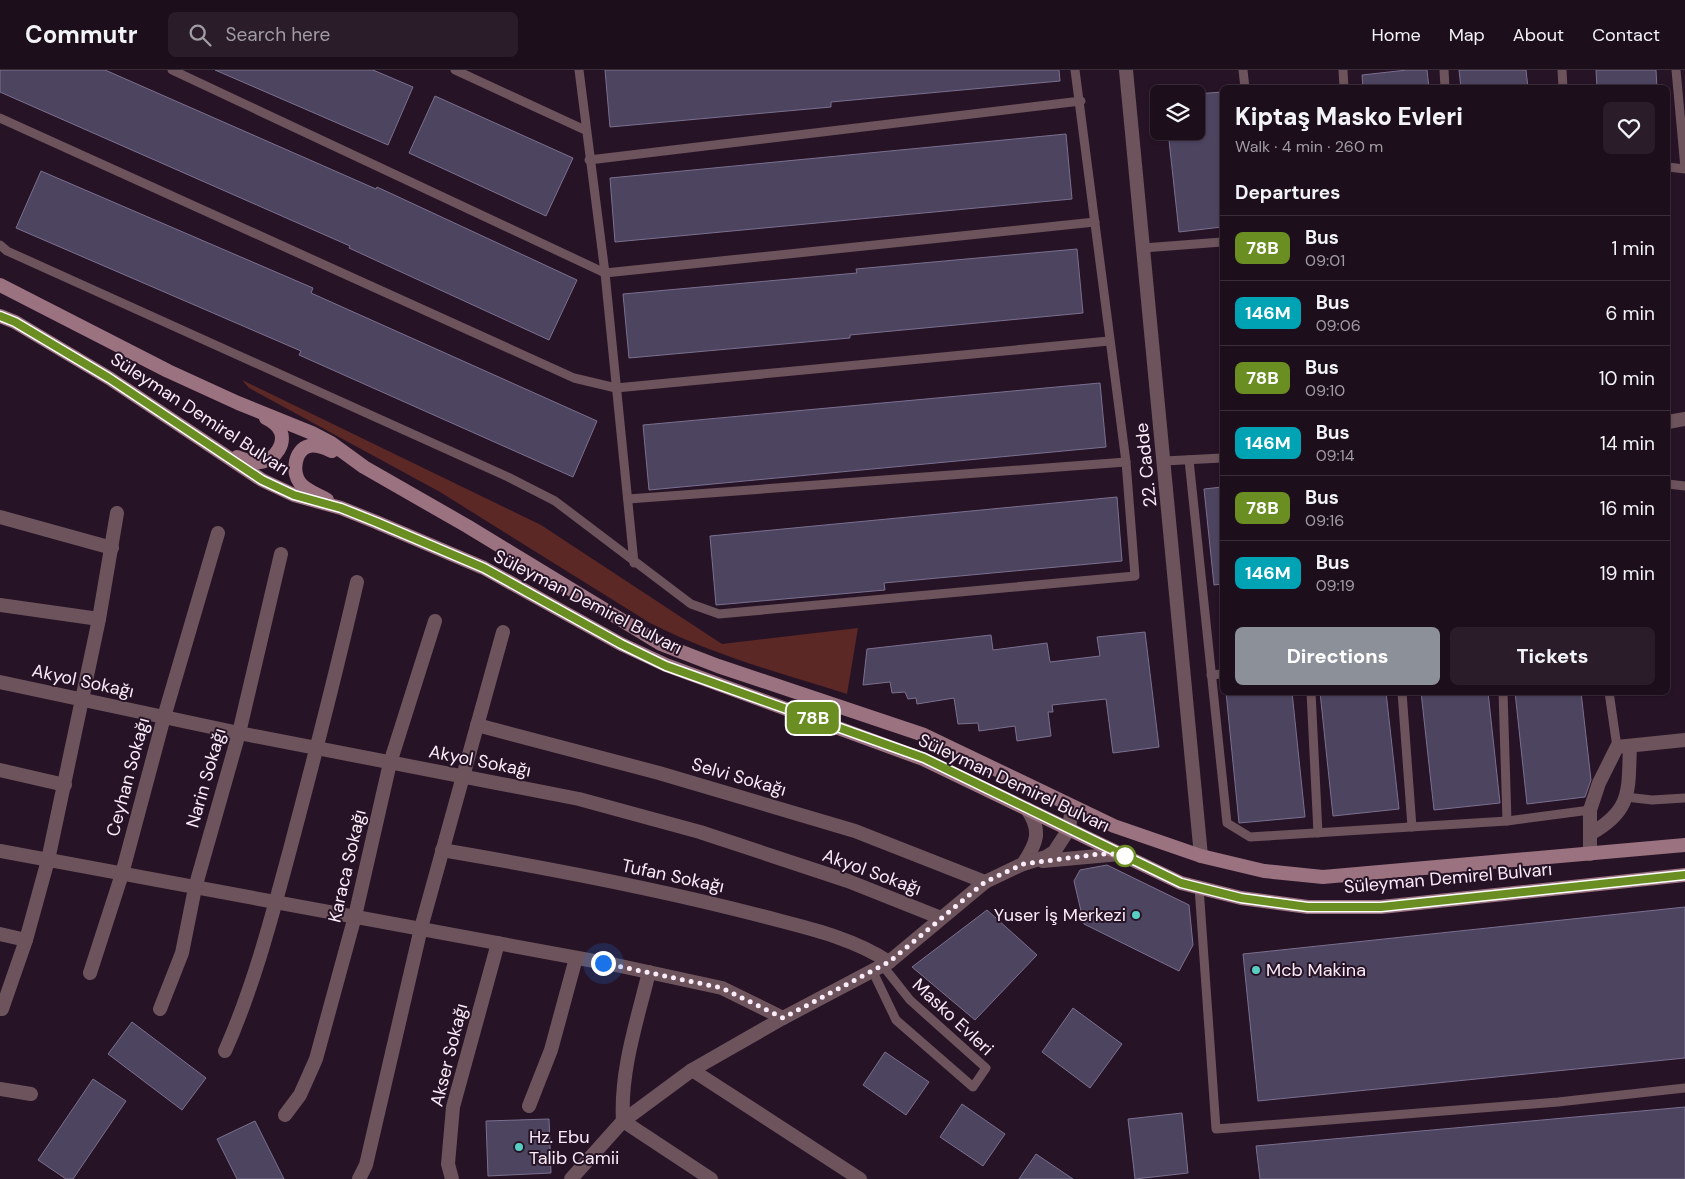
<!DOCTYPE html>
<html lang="en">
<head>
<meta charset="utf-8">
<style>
  :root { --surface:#1d0e1c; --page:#2a1c29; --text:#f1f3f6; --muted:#a09ca3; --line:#3b2e3b; --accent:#8c9099 }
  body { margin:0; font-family:"DM Sans",sans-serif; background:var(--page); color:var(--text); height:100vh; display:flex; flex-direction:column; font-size:19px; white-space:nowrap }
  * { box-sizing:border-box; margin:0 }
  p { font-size:16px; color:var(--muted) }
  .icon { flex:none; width:28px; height:28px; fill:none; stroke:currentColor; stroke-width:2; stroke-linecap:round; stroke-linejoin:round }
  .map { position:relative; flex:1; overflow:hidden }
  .drawer { position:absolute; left:1220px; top:15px; width:450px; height:610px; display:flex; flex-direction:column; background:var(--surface); border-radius:8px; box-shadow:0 1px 4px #0004,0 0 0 1px var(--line) }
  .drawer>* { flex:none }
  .badge { padding:0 10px; border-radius:8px; font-size:18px; line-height:32px }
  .fabs { position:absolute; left:1150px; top:15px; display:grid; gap:10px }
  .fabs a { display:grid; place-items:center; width:55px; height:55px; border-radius:8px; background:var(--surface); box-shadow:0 1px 4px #0004,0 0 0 1px var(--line); font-size:25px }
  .you { position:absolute; width:25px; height:25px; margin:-12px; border:4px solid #fff; border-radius:50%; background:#1a73e8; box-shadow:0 0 0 8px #1a73e833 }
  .map>.badge { position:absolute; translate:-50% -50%; box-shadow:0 0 0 2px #fff }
  h2 { padding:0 15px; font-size:19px; line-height:45px }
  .round { display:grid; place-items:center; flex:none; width:52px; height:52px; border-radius:8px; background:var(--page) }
  .head { display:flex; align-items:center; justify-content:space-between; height:85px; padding:0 15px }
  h1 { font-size:24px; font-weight:800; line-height:38px }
  .primary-button { display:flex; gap:10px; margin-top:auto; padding:10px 15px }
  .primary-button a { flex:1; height:58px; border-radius:8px; background:var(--accent); color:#fff; font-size:20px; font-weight:800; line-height:58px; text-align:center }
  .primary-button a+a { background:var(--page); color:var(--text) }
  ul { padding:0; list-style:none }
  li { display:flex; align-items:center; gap:15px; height:65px; padding:0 15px; border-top:1px solid var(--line) }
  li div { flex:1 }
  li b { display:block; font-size:19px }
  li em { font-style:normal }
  li .badge { min-width:55px; font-weight:700; text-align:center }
  header { display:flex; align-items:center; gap:30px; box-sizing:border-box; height:70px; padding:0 25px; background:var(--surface); border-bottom:1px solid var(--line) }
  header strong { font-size:24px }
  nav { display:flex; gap:28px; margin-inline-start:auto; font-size:18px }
  .search { width:350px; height:45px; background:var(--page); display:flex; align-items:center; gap:12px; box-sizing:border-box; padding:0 18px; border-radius:8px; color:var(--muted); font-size:19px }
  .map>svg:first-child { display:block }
  .green { fill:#5b2825 }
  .building { fill:#4d4460; stroke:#7a708f }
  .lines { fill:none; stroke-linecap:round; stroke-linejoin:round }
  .service { stroke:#6d535b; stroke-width:9 }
  .minor { stroke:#6d535b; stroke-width:14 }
  .tertiary { stroke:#6d535b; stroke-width:14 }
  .secondary { stroke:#9b7280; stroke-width:14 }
  .line-casing { stroke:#fff; stroke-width:11 }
  .line { stroke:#6b8e23; stroke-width:8 }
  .walk { stroke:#fbecf9; stroke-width:5; stroke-dasharray:0 9 }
  .stop-dot { fill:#fff; stroke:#6b8e23; stroke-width:2.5 }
  .poi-dot { fill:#57cec1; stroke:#271326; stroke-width:2 }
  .labels { text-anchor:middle; stroke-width:4; stroke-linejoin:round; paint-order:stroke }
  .street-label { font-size:18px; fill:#fbecf9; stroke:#271326 }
  .poi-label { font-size:18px; fill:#fbecf9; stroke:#271326; text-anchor:start }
</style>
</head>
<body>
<header>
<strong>Commutr</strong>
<div class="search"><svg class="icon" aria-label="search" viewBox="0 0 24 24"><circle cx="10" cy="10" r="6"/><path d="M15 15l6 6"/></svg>Search here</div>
<nav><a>Home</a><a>Map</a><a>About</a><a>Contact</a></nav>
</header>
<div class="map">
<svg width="1685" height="1109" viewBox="0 0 1685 1109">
  <rect width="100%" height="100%" fill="#271326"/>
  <path class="green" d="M 242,310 L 541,455 L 722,574 L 858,558 L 847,624 C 780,603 713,585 650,553 L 440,422 L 249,318 Z"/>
  <g class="building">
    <polygon points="0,0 105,0 376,119 377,117 577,210 549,270 349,178 350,176 0,22"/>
    <polygon points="215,0 373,0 413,17 388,75"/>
    <polygon points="605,0 1059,0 1060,11 831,32 831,37 610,57"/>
    <polygon points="1407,0 1427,0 1429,18 1363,18 1362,5"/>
    <polygon points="1459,0 1526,0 1528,18 1461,18"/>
    <polygon points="1596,0 1656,0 1657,18 1597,18"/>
    <polygon points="1222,22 1222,157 1179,162 1168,61 1196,61 1196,24"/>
    <polygon points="435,26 573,88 546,146 409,83"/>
    <polygon points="1066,64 1072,129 615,172 610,108"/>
    <polygon points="41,101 313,218 311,223 597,351 573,407 299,285 301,281 16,158"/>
    <polygon points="1077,179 1083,243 850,265 850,268 629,288 623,224 857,203 856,199"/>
    <polygon points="1100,313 1106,377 649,420 643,355"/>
    <polygon points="1222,417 1222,514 1214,515 1204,419"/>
    <polygon points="1117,427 1122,491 884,513 885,520 716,535 710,466"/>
    <polygon points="1145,562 1159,677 1113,683 1106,629 1052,635 1053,642 1048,642 1051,666 1017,671 1015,656 979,661 978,653 958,654 954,628 917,634 916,628 908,629 905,622 892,623 890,612 863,615 867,579 991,565 993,580 1047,573 1050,592 1100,586 1097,567"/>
    <polygon points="1226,622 1292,622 1305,747 1239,753"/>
    <polygon points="1320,622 1386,622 1399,739 1333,746"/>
    <polygon points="1421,622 1488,622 1500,733 1434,740"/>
    <polygon points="1515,622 1581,622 1591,710 1585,727 1527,734"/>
    <polygon points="1107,795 1189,835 1193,875 1179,901 1084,854 1074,811 1080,800"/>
    <polygon points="1685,837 1685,988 1258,1031 1243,884"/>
    <polygon points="987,840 1037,885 975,950 912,897"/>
    <polygon points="1073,938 1122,974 1090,1018 1042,982"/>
    <polygon points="132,952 206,1008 182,1040 108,984"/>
    <polygon points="885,982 929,1012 906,1045 863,1015"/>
    <polygon points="93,1009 126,1031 73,1109 66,1109 38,1090"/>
    <polygon points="962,1034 1005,1064 983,1096 940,1067"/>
    <polygon points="1685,1037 1685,1109 1260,1109 1256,1076"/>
    <polygon points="1182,1043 1188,1103 1135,1109 1128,1049"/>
    <polygon points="549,1049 551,1103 488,1106 486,1051"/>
    <polygon points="255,1051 284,1109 237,1109 217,1069"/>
    <polygon points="1036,1084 1073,1109 1019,1109"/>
  </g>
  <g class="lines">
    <g class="service">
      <polyline points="172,0 605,203 1095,152"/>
      <polyline points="455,0 585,60"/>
      <polyline points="579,0 605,203 634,493"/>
      <polyline points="1243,0 1245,18"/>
      <polyline points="1343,0 1344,18"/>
      <polyline points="1444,0 1445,18"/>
      <polyline points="1562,0 1563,18"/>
      <polyline points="1676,0 1685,98"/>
      <polyline points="0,48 574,308 616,318 1109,271"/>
      <polyline points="589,90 1081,31"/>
      <polyline points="1668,97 1685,99"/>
      <polyline points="0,175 7,181 508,407 555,431 691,534 719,544 1135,506 1126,392 1075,0"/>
      <polyline points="1143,178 1222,172"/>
      <polyline points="1189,390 1227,753 1250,767 1507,751 1590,740"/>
      <polyline points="1164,391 1222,388"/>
      <polyline points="1668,414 1685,416"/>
      <polyline points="628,429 1126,392"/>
      <polyline points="1211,605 1222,604"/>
      <polyline points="1311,622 1318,763"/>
      <polyline points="1402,622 1412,757"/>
      <polyline points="1503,622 1507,751"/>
      <polyline points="1609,622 1617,677"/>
      <polyline points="1626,727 1652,730 1685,728"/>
      <polyline points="1199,817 1216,1059 1558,1032 1685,1018"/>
      <polyline points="873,902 896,950 973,1017 986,998 910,930 883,896"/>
    </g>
    <g class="minor">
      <polyline points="1126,0 1201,786"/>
      <polyline points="1668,352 1685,349"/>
      <polyline points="0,447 112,478"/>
      <polyline points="0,535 99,549"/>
      <polyline points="0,612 239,663 579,729 700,762 848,811 941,848"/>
      <polyline points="477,655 659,703 855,761 985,812"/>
      <polyline points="0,700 65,715"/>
      <path d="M 1590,764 C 1633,740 1628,720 1630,676"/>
      <path d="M 442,780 C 548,798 654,818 758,845 C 802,857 850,866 889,892"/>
      <polyline points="0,781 616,895 722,918 783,948"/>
      <polyline points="1590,784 1590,740 1599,713 1617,677 1685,670"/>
      <polyline points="0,864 26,870"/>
      <path d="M 649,902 C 637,951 620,1001 623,1051 L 711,1109"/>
      <polyline points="90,903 122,804 164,647 218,463"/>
      <polyline points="0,939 2,939 26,870 48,790 99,549 117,443"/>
      <polyline points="160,939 182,883 195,818 239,663 281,484"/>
      <path d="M 225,981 C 253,918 271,850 289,783 C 313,693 336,603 357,512"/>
      <polyline points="692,1000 860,1109"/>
      <polyline points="0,1019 31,1024"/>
      <polyline points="529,1036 551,980 576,888"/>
      <polyline points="285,1045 300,1025 316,989 355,846 390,693 435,551"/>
      <polyline points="359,1109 366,1095 421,858 503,562"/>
      <polyline points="452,1109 448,1094 453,1037 498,873"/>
    </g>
    <g class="tertiary">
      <polyline points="1043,791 1120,784"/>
      <path d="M 1023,794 C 1037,773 1042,761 1027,739"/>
      <polyline points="571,1109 623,1051 692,1000 783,948 889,892 985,812 1023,794 1046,787 1054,782 1069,759 1072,737"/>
    </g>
    <g class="secondary">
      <polyline points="0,215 168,301 238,333 312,363 331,373 364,397 467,456 661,574 718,596 924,665 1114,756 1201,786 1264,801 1323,807 1685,775"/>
      <polyline points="0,246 15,252 109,308 262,410 294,425 341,438 376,452 484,498 621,574 666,595 923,689 1181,813 1241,828 1308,837 1381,837 1685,805"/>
      <path d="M 237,387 C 244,390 251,393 260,392 C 275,391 289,371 278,357 C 275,353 270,350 266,348"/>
      <path d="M 327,430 C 319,425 306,421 300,413 C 292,402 294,380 309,376 C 317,374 325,378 332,381"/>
    </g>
  </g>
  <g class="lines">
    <g class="line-casing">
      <polyline id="line" points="0,246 15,252 109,308 262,410 294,425 341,438 376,452 484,498 621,574 666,596 924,688 1181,813 1241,828 1308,837 1381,837 1685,805"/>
    </g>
    <use href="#line" class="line"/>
    <polyline class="walk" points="603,893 722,918 783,948 889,892 985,812 1023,794 1099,784 1120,784 1125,786"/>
  </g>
  <circle class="stop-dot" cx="1125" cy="786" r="10"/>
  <g class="poi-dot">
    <circle cx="1136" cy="845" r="5"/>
    <circle cx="1256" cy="900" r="5"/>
    <circle cx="519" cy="1077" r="5"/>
  </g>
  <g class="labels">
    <g class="street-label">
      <text transform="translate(200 344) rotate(33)" y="6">Süleyman Demirel Bulvarı</text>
      <text transform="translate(1146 395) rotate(-96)" y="6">22. Cadde</text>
      <text transform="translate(588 532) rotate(27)" y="6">Süleyman Demirel Bulvarı</text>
      <text transform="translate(83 611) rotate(12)" y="6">Akyol Sokağı</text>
      <text transform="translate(480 691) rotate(11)" y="6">Akyol Sokağı</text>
      <text transform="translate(128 707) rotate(-75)" y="6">Ceyhan Sokağı</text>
      <text transform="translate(739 707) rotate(16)" y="6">Selvi Sokağı</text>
      <text transform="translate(206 708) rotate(-74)" y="6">Narin Sokağı</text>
      <text transform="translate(1014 713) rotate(25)" y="6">Süleyman Demirel Bulvarı</text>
      <text transform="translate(347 796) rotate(-77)" y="6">Karaca Sokağı</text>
      <text transform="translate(872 802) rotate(20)" y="6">Akyol Sokağı</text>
      <text transform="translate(673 806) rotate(12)" y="6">Tufan Sokağı</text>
      <text transform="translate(1448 808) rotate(-5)" y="6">Süleyman Demirel Bulvarı</text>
      <text transform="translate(953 947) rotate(43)" y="6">Masko Evleri</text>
      <text transform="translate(449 985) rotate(-76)" y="6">Akser Sokağı</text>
    </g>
    <g class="poi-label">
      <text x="1126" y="851" text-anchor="end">Yuser İş Merkezi</text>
      <text x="1266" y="906">Mcb Makina</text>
      <text x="529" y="1073">Hz. Ebu<tspan x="529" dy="21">Talib Camii</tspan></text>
    </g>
  </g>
</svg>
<div class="fabs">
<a><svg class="icon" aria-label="layers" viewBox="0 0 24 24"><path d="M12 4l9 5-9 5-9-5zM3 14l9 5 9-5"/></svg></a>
</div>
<div class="you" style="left:603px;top:893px"></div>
<b class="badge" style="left:813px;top:648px;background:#6b8e23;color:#fff">78B</b>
<section class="drawer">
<div class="head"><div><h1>Kiptaş Masko Evleri</h1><p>Walk · 4 min · 260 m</p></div><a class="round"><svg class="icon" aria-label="heart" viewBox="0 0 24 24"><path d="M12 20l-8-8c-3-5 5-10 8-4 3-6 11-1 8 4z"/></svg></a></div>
<h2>Departures</h2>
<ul>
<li><span class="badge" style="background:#6b8e23;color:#fff">78B</span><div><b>Bus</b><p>09:01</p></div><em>1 min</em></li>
<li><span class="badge" style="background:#00a3b4;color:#fff">146M</span><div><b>Bus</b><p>09:06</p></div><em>6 min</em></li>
<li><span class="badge" style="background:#6b8e23;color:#fff">78B</span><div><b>Bus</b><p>09:10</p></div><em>10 min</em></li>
<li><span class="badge" style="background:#00a3b4;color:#fff">146M</span><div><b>Bus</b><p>09:14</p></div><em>14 min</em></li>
<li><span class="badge" style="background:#6b8e23;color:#fff">78B</span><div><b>Bus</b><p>09:16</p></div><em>16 min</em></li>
<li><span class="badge" style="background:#00a3b4;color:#fff">146M</span><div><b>Bus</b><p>09:19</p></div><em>19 min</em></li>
</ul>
<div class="primary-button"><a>Directions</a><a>Tickets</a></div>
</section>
</div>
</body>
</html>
